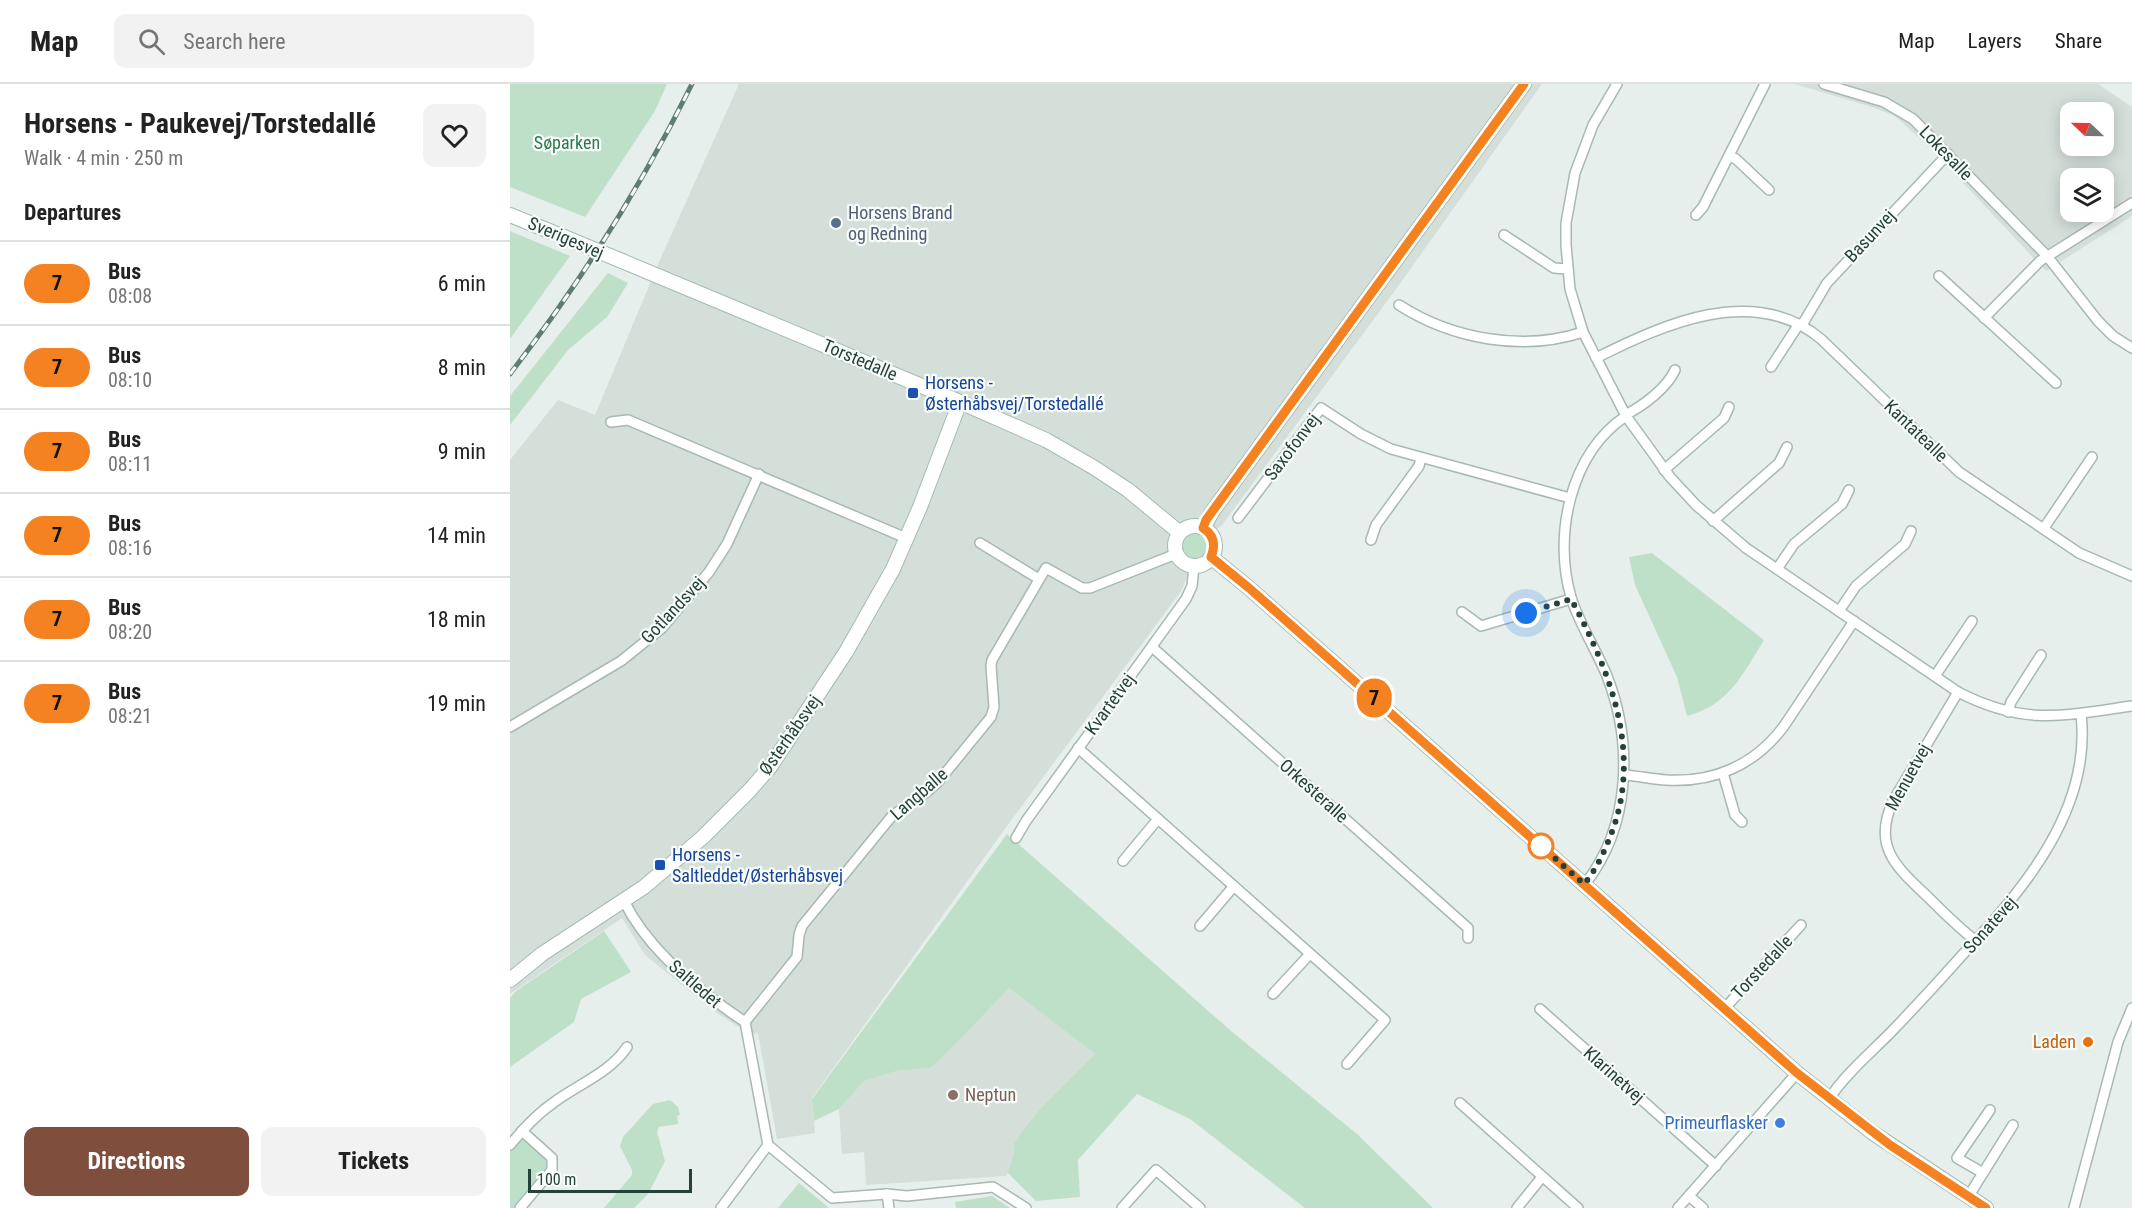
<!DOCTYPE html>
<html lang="en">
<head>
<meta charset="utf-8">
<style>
  :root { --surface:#fff; --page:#f2f2f2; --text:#222; --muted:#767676; --line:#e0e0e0; --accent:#804e3d }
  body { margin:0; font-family:"Roboto Condensed",sans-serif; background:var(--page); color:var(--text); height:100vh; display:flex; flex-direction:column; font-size:22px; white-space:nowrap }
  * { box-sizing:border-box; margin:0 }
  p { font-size:20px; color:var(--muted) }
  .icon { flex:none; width:33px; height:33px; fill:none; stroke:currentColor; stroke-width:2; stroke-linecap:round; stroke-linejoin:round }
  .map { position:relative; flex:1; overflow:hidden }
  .sheet { display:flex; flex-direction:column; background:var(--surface); width:510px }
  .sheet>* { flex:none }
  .badge { padding:0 12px; border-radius:20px; font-size:21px; line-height:39px }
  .needle { width:39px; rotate:292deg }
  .controls { position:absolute; left:1550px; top:18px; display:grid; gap:12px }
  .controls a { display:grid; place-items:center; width:54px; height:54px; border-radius:12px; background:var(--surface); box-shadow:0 3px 15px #0003; font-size:30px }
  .scale { position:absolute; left:18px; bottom:15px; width:164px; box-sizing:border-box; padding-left:6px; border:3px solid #24423a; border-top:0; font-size:16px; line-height:21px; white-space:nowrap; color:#24423a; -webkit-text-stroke:4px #f7fbf9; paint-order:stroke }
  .you { position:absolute; width:30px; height:30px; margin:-15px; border:4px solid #fff; border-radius:50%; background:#1a73e8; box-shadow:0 0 0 9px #1a73e833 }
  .map>.badge { position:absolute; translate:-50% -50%; box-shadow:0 0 0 3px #fff }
  h2 { padding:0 24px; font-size:22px; line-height:54px }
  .round { display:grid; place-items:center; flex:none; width:63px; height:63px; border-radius:12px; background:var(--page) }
  .headline { display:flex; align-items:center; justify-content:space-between; height:102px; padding:0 24px }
  h1 { font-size:28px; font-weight:700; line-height:45px }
  .primary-button { display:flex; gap:12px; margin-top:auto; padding:12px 24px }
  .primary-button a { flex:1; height:69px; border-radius:12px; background:var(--accent); color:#fff; font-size:24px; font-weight:700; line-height:69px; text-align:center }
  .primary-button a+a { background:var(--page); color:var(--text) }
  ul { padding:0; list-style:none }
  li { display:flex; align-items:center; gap:18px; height:84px; padding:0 24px; border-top:2px solid var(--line) }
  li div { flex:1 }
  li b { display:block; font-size:22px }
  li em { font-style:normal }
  li .badge { min-width:66px; font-weight:700; text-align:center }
  header { display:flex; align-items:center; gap:36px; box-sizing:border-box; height:84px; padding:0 30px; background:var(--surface); border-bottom:2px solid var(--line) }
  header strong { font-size:28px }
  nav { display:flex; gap:33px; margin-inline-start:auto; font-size:21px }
  .search { width:420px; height:54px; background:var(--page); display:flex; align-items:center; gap:15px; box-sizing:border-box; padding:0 21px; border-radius:12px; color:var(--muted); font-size:22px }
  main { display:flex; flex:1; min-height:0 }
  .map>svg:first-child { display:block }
  .built { fill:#d4dfda; fill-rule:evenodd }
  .green { fill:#bfe0c8 }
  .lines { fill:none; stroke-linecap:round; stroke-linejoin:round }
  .street-casing { stroke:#a8b8b2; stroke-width:12 }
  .secondary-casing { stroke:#a4bbb3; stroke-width:16 }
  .street { stroke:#fff; stroke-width:9 }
  .secondary { stroke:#fff; stroke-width:14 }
  .rail-casing { stroke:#5f7d75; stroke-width:5 }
  .rail { stroke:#f7fbf9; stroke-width:3; stroke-dasharray:9; stroke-linecap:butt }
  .secondary-bridge-casing { stroke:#a4bbb3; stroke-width:16; stroke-linecap:butt }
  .secondary-bridge { stroke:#fff; stroke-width:14 }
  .line-casing { stroke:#fff; stroke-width:14 }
  .line { stroke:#f58220; stroke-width:9 }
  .walk { stroke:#24423a; stroke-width:6; stroke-dasharray:0 10.8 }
  .service-dot { fill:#5c6f8a; stroke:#f7fbf9; stroke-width:2 }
  .transit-dot { fill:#1a4fb4; stroke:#f7fbf9; stroke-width:2 }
  .stop-dot { fill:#fff; stroke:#f58220; stroke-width:3 }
  .food-dot { fill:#e8710a; stroke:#f7fbf9; stroke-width:2 }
  .education-dot { fill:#8d6e63; stroke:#f7fbf9; stroke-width:2 }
  .shop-dot { fill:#3f7fe0; stroke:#f7fbf9; stroke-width:2 }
  .labels { text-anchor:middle; stroke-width:4.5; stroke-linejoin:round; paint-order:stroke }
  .park-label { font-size:18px; fill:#2d7a4b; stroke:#f7fbf9 }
  .street-label { font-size:18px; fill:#24423a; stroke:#f7fbf9 }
  .service-label { font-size:18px; fill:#4e5e75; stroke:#f7fbf9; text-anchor:start }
  .transit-label { font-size:18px; fill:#164399; stroke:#f7fbf9; text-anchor:start }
  .food-label { font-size:18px; fill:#c56008; stroke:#f7fbf9; text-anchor:end }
  .education-label { font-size:18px; fill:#785e54; stroke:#f7fbf9; text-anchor:start }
  .shop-label { font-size:18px; fill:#366cbe; stroke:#f7fbf9; text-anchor:end }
</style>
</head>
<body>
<header>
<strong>Map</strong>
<div class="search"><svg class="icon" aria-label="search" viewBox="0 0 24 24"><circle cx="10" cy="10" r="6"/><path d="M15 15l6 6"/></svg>Search here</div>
<nav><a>Map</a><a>Layers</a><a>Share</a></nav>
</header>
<main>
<section class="sheet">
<div class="headline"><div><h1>Horsens - Paukevej/Torstedallé</h1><p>Walk · 4 min · 250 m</p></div><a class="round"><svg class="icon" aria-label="heart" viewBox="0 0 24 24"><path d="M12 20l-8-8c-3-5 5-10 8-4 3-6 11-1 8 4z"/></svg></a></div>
<h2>Departures</h2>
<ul>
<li><span class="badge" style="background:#f58220;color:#111">7</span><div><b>Bus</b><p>08:08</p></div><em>6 min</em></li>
<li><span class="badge" style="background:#f58220;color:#111">7</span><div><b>Bus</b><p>08:10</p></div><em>8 min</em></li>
<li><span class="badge" style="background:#f58220;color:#111">7</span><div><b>Bus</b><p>08:11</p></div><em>9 min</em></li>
<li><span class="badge" style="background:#f58220;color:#111">7</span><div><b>Bus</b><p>08:16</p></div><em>14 min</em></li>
<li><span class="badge" style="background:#f58220;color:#111">7</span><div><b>Bus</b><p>08:20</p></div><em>18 min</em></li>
<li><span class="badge" style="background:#f58220;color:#111">7</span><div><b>Bus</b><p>08:21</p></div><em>19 min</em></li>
</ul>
<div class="primary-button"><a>Directions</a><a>Tickets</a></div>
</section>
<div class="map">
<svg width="1622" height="1124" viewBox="0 0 1622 1124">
  <rect width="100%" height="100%" fill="#e6efeb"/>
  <g class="built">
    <polygon points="229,0 1032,0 889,201 712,441 688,461 672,506 494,746 302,1014 305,1049 267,1055 248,949 241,951 207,929 135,871 112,834 0,910 0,376 48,316 85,331 149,178"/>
    <path d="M 1285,0 L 1588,0 L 1622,23 L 1622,132 L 1536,187 L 1422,66 L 1385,32 L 1365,24 ZM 1560,28 L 1593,28 L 1593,62 L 1560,62 ZM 1560,94 L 1593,94 L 1593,128 L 1560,128 Z"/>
    <polygon points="499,903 585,970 505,1072 503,1081 496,1092 356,1101 354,1068 332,1070 329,1025 353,997 387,987 420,984 433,973"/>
  </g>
  <g class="green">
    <polygon points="0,0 157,0 145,27 75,133 0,103"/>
    <polygon points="0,147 60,172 0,255"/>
    <polygon points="98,189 118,199 97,233 58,266 0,341 0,312"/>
    <circle cx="684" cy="462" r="14"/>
    <path d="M 1142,469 L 1254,556 C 1232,591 1219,621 1177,632 L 1167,593 L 1125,501 L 1119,473 Z"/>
    <polygon points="497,750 720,946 847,1050 923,1124 795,1124 680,1035 627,1010 568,1076 570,1113 526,1117 498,1089 504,1070 504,1059 529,1026 585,970 499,904 433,973 420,984 387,987 354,997 329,1025 304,1037 302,1015"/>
    <polygon points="94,847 121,888 71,915 64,938 0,983 0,914 6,907"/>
    <polygon points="160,1016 168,1023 170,1031 167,1032 168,1040 149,1043 147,1048 155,1077 138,1110 124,1124 94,1124 122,1091 122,1086 110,1062 113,1053 143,1020"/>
    <polygon points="14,1056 39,1078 40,1083 5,1124 0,1124 0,1067 8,1058"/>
    <polygon points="289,1099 319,1124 268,1124"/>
    <polygon points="482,1112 500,1124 446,1124 445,1118"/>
  </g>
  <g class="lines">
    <g class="street-casing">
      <g id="street">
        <path d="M 1107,0 L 1083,41 L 1065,89 L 1056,139 L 1056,161 L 1060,205 L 1073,248 L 1116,332 L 1160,393 L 1186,421 L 1236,464 L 1448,608 C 1514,642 1552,632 1622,622"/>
        <polyline points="1314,0 1374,18 1403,35 1537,172 1588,237 1603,252 1622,264"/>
        <polyline points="1219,72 1226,75 1259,106"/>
        <polyline points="1186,131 1193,123 1255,0"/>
        <polyline points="994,151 1044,184 1057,185"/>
        <polyline points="1429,192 1546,299"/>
        <path d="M 889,221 C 942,255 1013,268 1073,248"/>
        <polyline points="1474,234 1530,177 1622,119"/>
        <polyline points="1292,241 1317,199 1438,70"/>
        <path d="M 1086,274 C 1154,240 1244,199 1311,255 L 1449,388 L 1569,469 L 1622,492"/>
        <polyline points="1261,283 1289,240"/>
        <path d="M 1115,331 C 1133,322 1157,304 1165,286"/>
        <polyline points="101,338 118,336 396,454"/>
        <polyline points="1154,386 1214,334 1219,323"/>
        <polyline points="728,434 811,324 851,350 881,365 1060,414"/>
        <polyline points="1203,437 1269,379 1277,363"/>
        <polyline points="1534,444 1582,373"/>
        <polyline points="861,456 866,441 909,382 911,374"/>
        <polyline points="470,459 529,495"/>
        <polyline points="1267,485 1284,460 1332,420 1339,406"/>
        <polyline points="1329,527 1346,502 1395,460 1401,447"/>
        <polyline points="952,528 971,542 1061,515"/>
        <polyline points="642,563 958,844 958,854"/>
        <polyline points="1425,592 1462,537"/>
        <path d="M 1448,608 L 1383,717 C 1361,765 1389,785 1421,816 C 1435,830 1450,845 1466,857"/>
        <polyline points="1498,628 1501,618 1531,571"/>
        <polyline points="0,643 111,577 152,544 199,488 217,460 249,390"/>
        <polyline points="568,664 875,936 837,980"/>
        <polyline points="1213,689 1225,731 1232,738"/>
        <path d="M 1114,691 C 1128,692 1142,695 1156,696 C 1204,699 1245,681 1274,642 L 1344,537"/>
        <polyline points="506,754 516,737 676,515 682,502 684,482"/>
        <polyline points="613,777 648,735"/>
        <path d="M 1075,800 C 1121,742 1123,659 1097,592 C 1087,567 1068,538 1061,513 C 1043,452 1060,369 1116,332"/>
        <path d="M 114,817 C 138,866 190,908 235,938 L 258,1061 L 322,1114 L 377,1110 L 397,1112 L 483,1103 L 516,1124"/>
        <polyline points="690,842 724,802"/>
        <polyline points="763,910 799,871"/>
        <polyline points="1030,925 1206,1082"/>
        <polyline points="1214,925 1291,841"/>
        <polyline points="235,938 287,873 289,851 292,842 382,732 418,707 428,698 481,633 484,623 481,582 482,576 536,484 572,504 580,504 666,470"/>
        <path d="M 1319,1015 C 1336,989 1363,967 1384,945 C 1408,920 1432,894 1455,868 C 1515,804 1582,724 1571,630"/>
        <polyline points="950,1019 1068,1124"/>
        <path d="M 0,1061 C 13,1045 27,1030 43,1019 C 67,1001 101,988 117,963"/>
        <polyline points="1473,1089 1447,1074 1480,1026"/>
        <polyline points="377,1110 379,1124"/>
        <polyline points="1179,1112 1193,1124"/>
        <polyline points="1458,1113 1503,1041"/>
        <polyline points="10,1124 42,1086 42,1074 12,1047"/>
        <polyline points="211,1124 258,1061"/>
        <polyline points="612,1124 646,1086 690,1124"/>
        <polyline points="1007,1124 1032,1093"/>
        <polyline points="1168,1124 1287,989"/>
        <polyline points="1564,1124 1608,958 1622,924"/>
      </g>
    </g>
    <g class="secondary-casing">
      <g id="secondary">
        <polyline points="0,131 54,153"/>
        <polyline points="112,177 450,318 536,356 583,383 618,406 670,449"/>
        <circle cx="685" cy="462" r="20"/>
        <polyline points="693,444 702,428 1014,0"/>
        <polyline points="701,473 739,504 1287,989 1363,1049 1476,1124"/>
        <polyline points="0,896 32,870 134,803 193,753 239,707 260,683 336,568 383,485 410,423 450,318"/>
      </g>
    </g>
    <use href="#street" class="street"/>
    <use href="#secondary" class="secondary"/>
    <g class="rail-casing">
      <path id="rail" d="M 0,290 C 70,199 131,103 182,0"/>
    </g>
    <use href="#rail" class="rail"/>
    <g class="secondary-bridge-casing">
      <polyline id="secondary-bridge" points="54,153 112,177"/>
    </g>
    <use href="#secondary-bridge" class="secondary-bridge"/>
  </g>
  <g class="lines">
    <g class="line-casing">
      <path id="line" d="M 1014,0 L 696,436 L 693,444 C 704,451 706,461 701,473 L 739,504 L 1287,989 L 1380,1061 L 1476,1124"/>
    </g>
    <use href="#line" class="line"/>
    <path class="walk" d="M 1016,529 L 1061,515 C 1100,587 1132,667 1102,748 C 1095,766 1087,785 1074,800 L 1031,762"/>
  </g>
  <circle class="service-dot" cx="326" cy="139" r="6"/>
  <g class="transit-dot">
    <rect x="397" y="303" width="12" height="12" rx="3"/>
    <rect x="144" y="775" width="12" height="12" rx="3"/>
  </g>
  <circle class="stop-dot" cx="1031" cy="762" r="12"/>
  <circle class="food-dot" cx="1578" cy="958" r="6"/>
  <circle class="education-dot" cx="443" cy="1011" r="6"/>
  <circle class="shop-dot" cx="1270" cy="1039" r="6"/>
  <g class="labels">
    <g class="park-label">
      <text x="57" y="65">Søparken</text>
    </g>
    <g class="street-label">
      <text transform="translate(1436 69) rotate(46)" y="6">Lokesalle</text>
      <text transform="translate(1360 152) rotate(-47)" y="6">Basunvej</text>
      <text transform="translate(56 154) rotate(23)" y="6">Sverigesvej</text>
      <text transform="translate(350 276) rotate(23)" y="6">Torstedalle</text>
      <text transform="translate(1406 347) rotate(44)" y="6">Kantatealle</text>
      <text transform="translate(782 363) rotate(-53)" y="6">Saxofonvej</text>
      <text transform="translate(163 526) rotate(-47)" y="6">Gotlandsvej</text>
      <text transform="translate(600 620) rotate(-54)" y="6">Kvartetvej</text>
      <text transform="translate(280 651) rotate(-55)" y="6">Østerhåbsvej</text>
      <text transform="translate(1398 693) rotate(-61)" y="6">Menuetvej</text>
      <text transform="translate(804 707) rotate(42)" y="6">Orkesteralle</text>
      <text transform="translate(409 710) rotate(-41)" y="6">Langballe</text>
      <text transform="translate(1480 841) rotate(-48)" y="6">Sonatevej</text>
      <text transform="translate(1252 883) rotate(-47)" y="6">Torstedalle</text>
      <text transform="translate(185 900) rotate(41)" y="6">Saltledet</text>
      <text transform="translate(1104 991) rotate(42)" y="6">Klarinetvej</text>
    </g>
    <g class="service-label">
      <text x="338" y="135">Horsens Brand<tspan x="338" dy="21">og Redning</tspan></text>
    </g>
    <g class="transit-label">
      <text x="415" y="305">Horsens -<tspan x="415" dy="21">Østerhåbsvej/Torstedallé</tspan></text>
      <text x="162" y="777">Horsens -<tspan x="162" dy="21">Saltleddet/Østerhåbsvej</tspan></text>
    </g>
    <g class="food-label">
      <text x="1566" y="964">Laden</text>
    </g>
    <g class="education-label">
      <text x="455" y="1017">Neptun</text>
    </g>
    <g class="shop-label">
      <text x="1258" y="1045">Primeurflasker</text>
    </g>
  </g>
</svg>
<div class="controls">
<a><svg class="needle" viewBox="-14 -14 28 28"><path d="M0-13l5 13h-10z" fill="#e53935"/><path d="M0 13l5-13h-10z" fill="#767676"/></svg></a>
<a><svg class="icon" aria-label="layers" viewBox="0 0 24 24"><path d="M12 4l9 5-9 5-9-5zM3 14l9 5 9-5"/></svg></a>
</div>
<div class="scale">100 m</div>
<div class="you" style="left:1016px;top:529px"></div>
<b class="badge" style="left:864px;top:614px;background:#f58220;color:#111">7</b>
</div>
</main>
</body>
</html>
